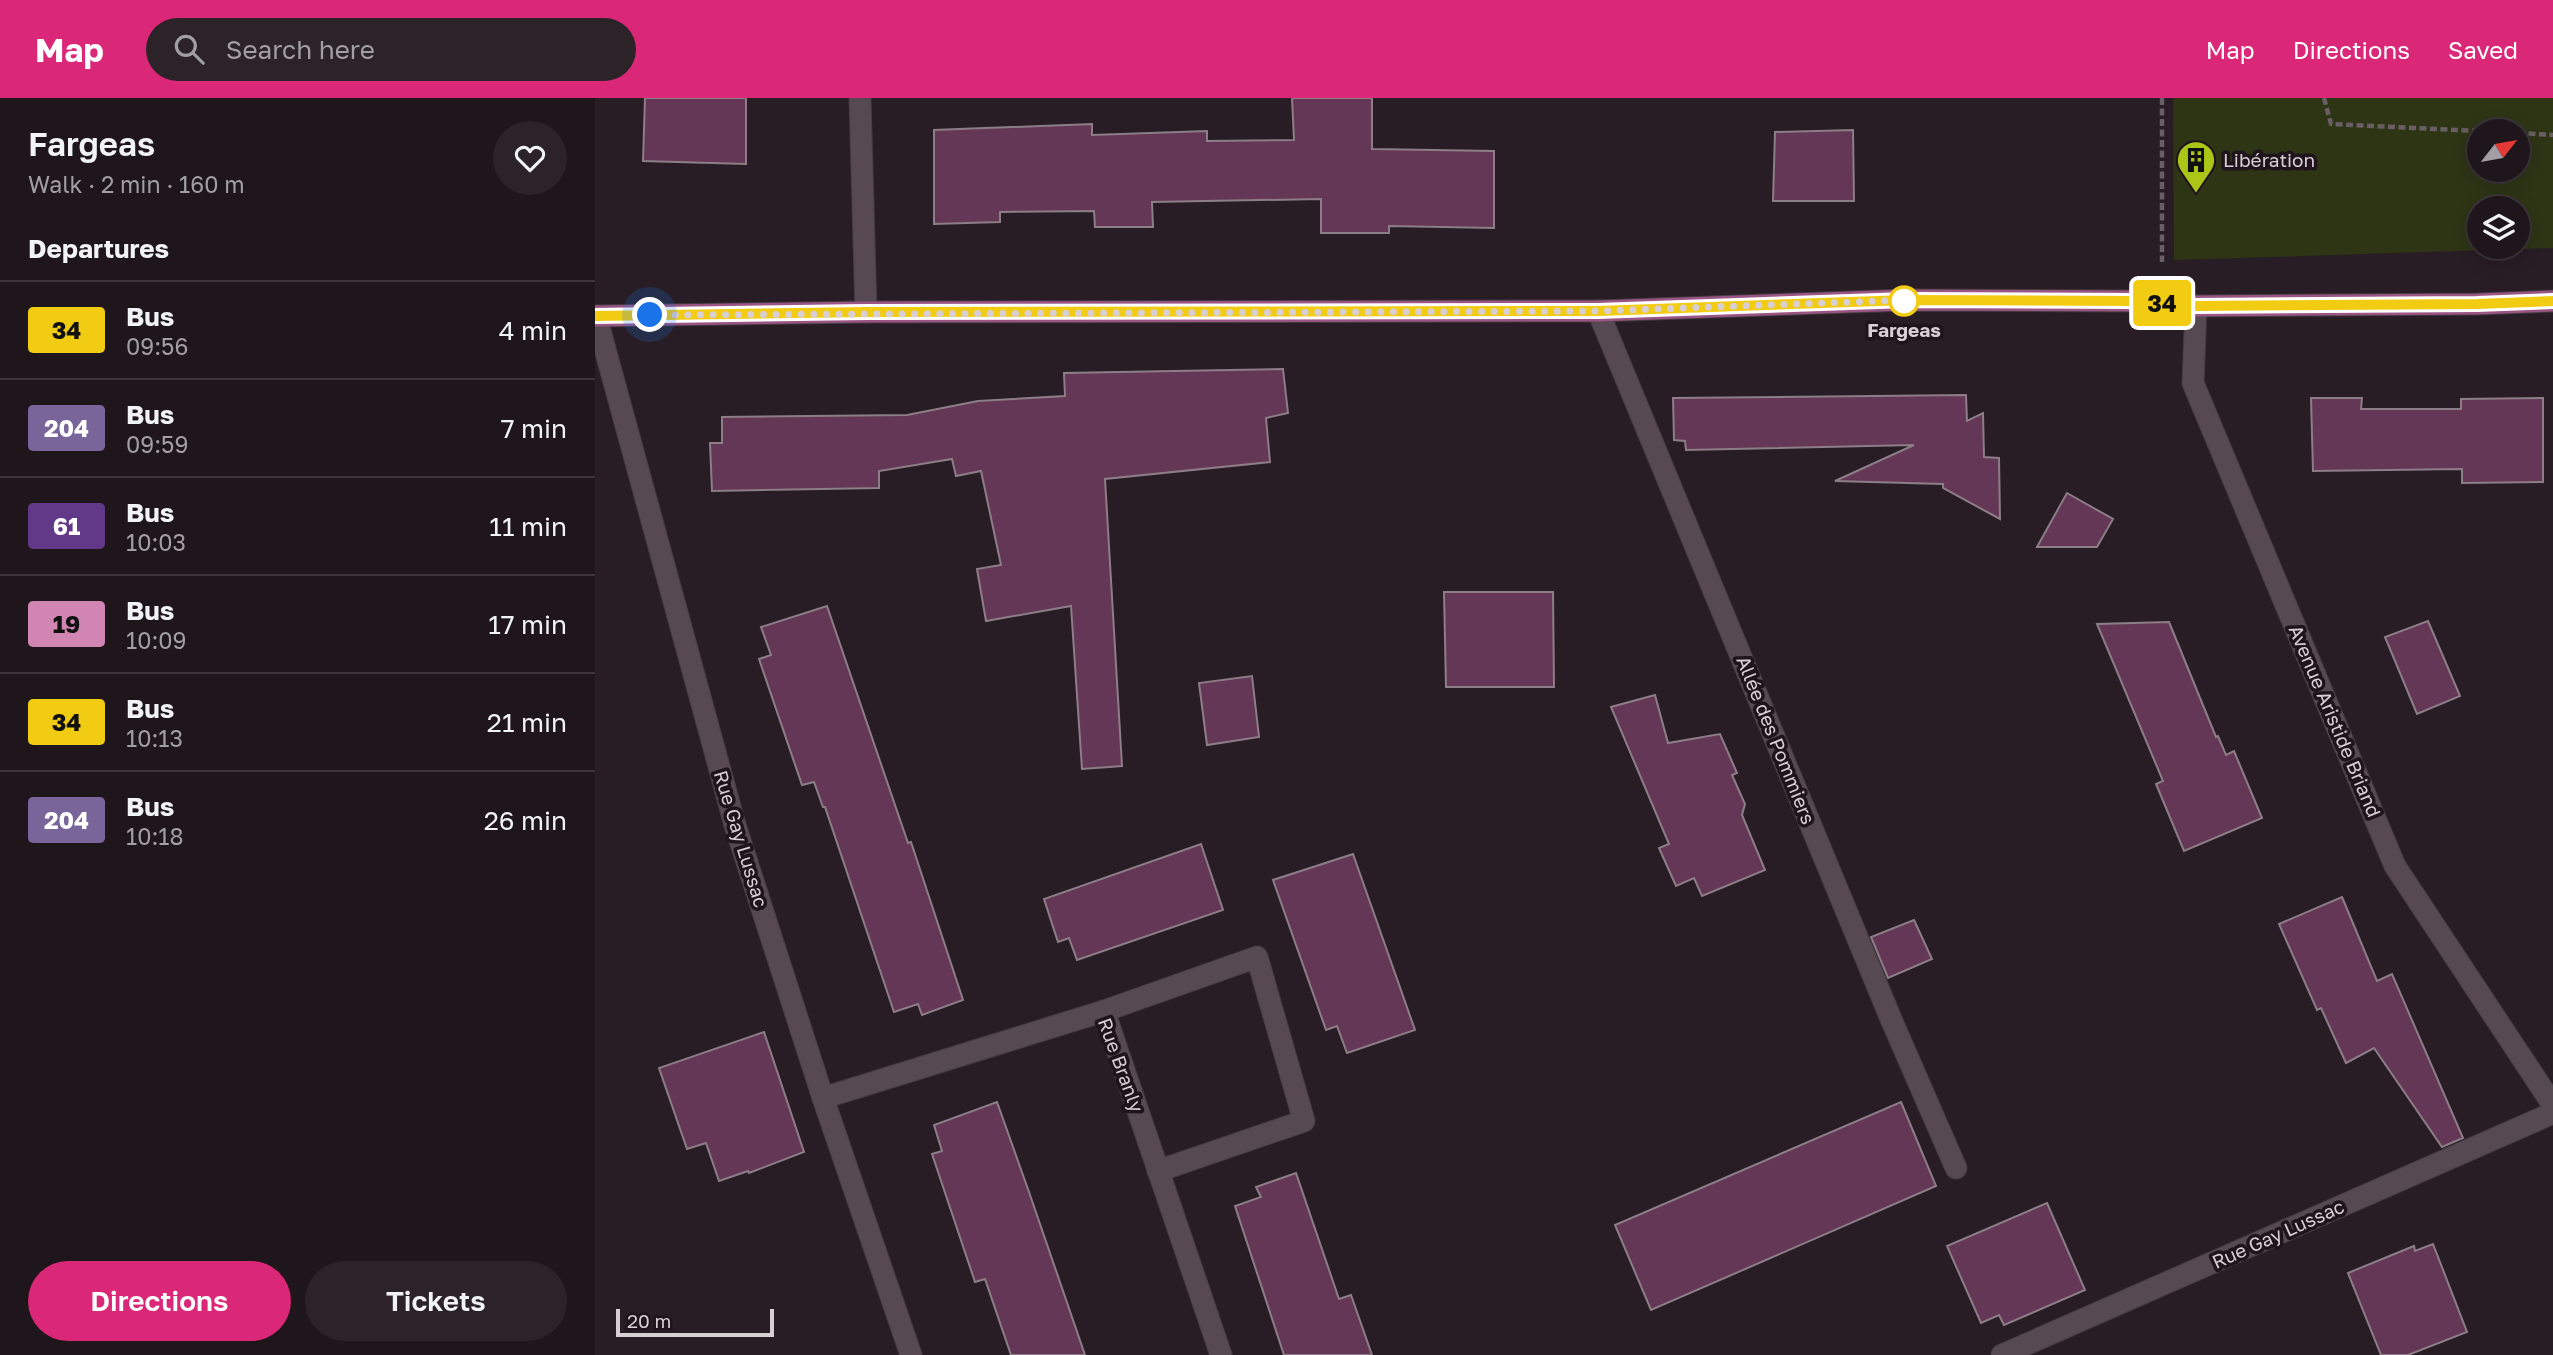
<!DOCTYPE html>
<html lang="en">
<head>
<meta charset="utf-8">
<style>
  :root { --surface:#1f161c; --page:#2c2329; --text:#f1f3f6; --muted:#a19fa3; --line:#3c353b; --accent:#db2777 }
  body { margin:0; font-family:"Golos Text",sans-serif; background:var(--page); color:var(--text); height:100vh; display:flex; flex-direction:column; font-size:26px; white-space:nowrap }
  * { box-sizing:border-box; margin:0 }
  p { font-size:23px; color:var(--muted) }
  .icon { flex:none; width:38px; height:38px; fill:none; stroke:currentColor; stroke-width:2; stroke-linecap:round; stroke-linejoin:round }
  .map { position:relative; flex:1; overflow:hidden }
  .drawer { display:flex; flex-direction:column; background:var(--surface); width:595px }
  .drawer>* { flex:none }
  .badge { padding:0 14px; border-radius:5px; font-size:24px; line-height:46px }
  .needle { width:46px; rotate:59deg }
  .fabs { position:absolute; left:1872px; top:21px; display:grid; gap:14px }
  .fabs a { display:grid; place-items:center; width:63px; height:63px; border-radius:50%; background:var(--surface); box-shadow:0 4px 18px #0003,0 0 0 2px var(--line); font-size:35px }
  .scale { position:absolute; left:21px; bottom:18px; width:158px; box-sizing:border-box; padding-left:7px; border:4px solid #d7cfd4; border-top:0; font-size:19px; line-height:24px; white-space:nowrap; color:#d7cfd4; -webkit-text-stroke:5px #20141c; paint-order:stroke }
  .you { position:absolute; width:35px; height:35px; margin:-18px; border:5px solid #fff; border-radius:50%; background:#1a73e8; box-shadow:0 0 0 10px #1a73e833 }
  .map>.badge { position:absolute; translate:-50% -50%; box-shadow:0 0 0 4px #fff }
  h2 { padding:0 28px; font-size:26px; line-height:63px }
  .round { display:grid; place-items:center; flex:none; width:74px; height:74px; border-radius:37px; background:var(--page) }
  .headline { display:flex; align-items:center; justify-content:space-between; height:119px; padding:0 28px }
  h1 { font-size:33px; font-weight:600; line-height:52px }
  .action { display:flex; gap:14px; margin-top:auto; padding:14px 28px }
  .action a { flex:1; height:80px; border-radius:42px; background:var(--accent); color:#fff; font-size:28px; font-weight:600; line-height:80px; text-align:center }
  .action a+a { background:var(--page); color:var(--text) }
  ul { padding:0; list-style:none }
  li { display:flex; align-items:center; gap:21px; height:98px; padding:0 28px; border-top:2px solid var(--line) }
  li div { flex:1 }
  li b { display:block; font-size:26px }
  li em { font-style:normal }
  li .badge { min-width:77px; font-weight:700; text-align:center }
  header { display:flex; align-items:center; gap:42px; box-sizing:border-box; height:98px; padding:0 35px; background:var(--accent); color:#fff }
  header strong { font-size:33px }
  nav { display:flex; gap:38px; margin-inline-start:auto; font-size:24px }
  .search { width:490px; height:63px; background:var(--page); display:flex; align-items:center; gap:18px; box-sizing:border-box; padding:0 24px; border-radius:38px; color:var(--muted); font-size:26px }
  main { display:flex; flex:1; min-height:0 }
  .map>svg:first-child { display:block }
  .green { fill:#2e3515; fill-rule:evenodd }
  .building { fill:#643756; stroke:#8c7d86; stroke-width:2 }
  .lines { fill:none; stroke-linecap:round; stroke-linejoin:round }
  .minor-casing { stroke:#453b41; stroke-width:23 }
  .major-casing { stroke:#453b41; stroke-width:23 }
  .path { stroke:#685e64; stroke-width:4.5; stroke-dasharray:7 3.5; stroke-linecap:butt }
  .minor { stroke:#574951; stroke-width:21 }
  .major { stroke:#9b5585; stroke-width:21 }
  .line-casing { stroke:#fff; stroke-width:16 }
  .line { stroke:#f2cb13; stroke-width:10 }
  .walk { stroke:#d7cfd4; stroke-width:7; stroke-dasharray:0 12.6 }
  .stop-dot { fill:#fff; stroke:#f2cb13; stroke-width:3.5 }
  .labels { text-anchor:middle; stroke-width:7; stroke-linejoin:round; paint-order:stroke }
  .poi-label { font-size:19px; fill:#d7cfd4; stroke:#20141c; text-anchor:start }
  .stop-label { font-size:19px; font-weight:bold; fill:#d7cfd4; stroke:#20141c }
  .street-label { font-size:19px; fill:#d7cfd4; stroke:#20141c }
</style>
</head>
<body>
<header>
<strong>Map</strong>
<div class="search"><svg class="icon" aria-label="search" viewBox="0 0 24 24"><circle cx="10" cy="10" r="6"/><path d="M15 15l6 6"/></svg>Search here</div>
<nav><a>Map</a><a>Directions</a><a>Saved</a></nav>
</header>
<main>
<section class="drawer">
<div class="headline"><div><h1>Fargeas</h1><p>Walk · 2 min · 160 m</p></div><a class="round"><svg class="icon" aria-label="heart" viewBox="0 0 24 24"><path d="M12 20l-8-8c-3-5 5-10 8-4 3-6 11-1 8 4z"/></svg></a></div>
<h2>Departures</h2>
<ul>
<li><span class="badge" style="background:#f2cb13;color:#111">34</span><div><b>Bus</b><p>09:56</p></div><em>4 min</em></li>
<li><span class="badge" style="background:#7a659a;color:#fff">204</span><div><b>Bus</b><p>09:59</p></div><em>7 min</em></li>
<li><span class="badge" style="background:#623888;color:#fff">61</span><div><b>Bus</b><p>10:03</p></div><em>11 min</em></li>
<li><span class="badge" style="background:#d085b2;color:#111">19</span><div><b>Bus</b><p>10:09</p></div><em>17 min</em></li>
<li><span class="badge" style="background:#f2cb13;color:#111">34</span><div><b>Bus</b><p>10:13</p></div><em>21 min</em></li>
<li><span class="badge" style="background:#7a659a;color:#fff">204</span><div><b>Bus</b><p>10:18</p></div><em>26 min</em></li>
</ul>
<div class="action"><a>Directions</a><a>Tickets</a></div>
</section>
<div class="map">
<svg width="1958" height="1257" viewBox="0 0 1958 1257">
  <rect width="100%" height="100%" fill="#291d25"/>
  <path class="green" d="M 1578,0 L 1958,0 L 1958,150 L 1579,162 ZM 1885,33 L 1923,33 L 1923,72 L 1885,72 ZM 1885,110 L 1923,110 L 1923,149 L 1885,149 Z"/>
  <g class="building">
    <polygon points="50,0 151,0 151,66 48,63"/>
    <polygon points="697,0 777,0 777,51 899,53 899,130 794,128 794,135 726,135 726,101 557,104 558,129 500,129 499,113 405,114 405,124 339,126 339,32 497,26 497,37 612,33 612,43 699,42"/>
    <polygon points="1258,32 1259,103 1178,103 1180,34"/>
    <polygon points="688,271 693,315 671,320 675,364 510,381 527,668 487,671 476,508 391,523 382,471 406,467 386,373 361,378 357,361 284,373 284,390 117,393 115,345 127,345 127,319 312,317 383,303 470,298 469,275"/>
    <polygon points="1371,297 1372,323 1388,315 1389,359 1404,360 1405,421 1348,390 1348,386 1240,383 1319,347 1091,352 1090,343 1079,342 1078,300"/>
    <polygon points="1716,300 1767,300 1766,311 1866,311 1866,301 1948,300 1948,384 1867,385 1867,371 1718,373"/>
    <polygon points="1472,395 1518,421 1502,449 1442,449"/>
    <polygon points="849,494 958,494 959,589 851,589"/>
    <polygon points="232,508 313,745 316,744 368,902 327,917 323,906 299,914 230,709 228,709 219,684 207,687 164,561 176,557 166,529"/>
    <polygon points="1833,523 1865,598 1822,616 1790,539"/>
    <polygon points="1574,524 1621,639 1623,638 1631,657 1639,653 1667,720 1589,753 1561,686 1568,683 1502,526"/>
    <polygon points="657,578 664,639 612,647 604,585"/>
    <polygon points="1060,597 1073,645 1125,636 1142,675 1137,677 1150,706 1147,717 1170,772 1107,798 1099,780 1081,788 1064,750 1074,746 1016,609"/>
    <polygon points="606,746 628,812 482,862 474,840 463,844 449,801"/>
    <polygon points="758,756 820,932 752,955 742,928 731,932 678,782"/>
    <polygon points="1747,799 1782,883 1797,876 1868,1040 1847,1049 1779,950 1751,965 1726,910 1722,912 1684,826"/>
    <polygon points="1319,822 1337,861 1293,880 1276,839"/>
    <polygon points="169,934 209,1054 154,1075 153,1073 124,1083 111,1045 92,1051 64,970"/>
    <polygon points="402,1004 434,1094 490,1257 416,1257 390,1181 380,1184 337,1056 347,1053 339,1027"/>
    <polygon points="1306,1004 1341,1088 1056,1212 1020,1127"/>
    <polygon points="701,1075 744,1201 756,1197 777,1257 689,1257 640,1108 666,1099 661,1089"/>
    <polygon points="1452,1105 1490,1192 1409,1227 1404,1217 1386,1225 1352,1148"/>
    <polygon points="1838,1146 1872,1234 1813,1257 1786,1257 1753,1175 1819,1148 1820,1153"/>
  </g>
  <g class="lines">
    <g class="minor-casing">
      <g id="minor">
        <polyline points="265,0 271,214"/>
        <polyline points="1601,208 1598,285 1800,768 1958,1007"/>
        <polyline points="1003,213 1296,921 1361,1070"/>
        <polyline points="1,218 140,727 228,1000 316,1257"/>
        <polyline points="509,913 662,859 709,1023 563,1073"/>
        <polyline points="228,1000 509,913 626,1257"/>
        <polyline points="1407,1257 1958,1015"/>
      </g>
    </g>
    <g class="major-casing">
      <polyline id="major" points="0,218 271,214 1003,213 1312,202 1536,203 1601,208 1882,206 1958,203"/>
    </g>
    <g class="path">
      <polyline points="1567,0 1567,164"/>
      <polyline points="1729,0 1736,26 1885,33"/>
      <polyline points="1923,35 1958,37"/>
    </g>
    <use href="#minor" class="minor"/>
    <use href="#major" class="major"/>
  </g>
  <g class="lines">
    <g class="line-casing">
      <polyline id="line" points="0,218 271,214 1003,213 1312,202 1536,203 1601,208 1882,206 1958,203"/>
    </g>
    <use href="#line" class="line"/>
    <polyline class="walk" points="55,217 1003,213 1312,202 1309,203"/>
  </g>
  <defs>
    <g id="building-pin" transform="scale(2.0125)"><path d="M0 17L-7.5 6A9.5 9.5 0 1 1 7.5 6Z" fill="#abc616" stroke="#20141c"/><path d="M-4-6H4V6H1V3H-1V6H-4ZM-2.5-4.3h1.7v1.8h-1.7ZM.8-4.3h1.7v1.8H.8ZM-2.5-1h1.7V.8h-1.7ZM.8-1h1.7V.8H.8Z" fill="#111"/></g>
  </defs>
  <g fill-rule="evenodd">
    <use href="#building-pin" x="1601" y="62"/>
  </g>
  <circle class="stop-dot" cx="1309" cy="203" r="14"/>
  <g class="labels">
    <g class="poi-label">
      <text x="1628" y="69">Libération</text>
    </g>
    <g class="stop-label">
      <text x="1309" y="239">Fargeas</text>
    </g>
    <g class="street-label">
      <text transform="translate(1740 623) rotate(67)" y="7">Avenue Aristide Briand</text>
      <text transform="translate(1181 642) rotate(68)" y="7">Allée des Pommiers</text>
      <text transform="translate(146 741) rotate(73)" y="7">Rue Gay Lussac</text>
      <text transform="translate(526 967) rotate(70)" y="7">Rue Branly</text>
      <text transform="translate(1683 1136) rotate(-24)" y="7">Rue Gay Lussac</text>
    </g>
  </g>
</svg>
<div class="fabs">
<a><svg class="needle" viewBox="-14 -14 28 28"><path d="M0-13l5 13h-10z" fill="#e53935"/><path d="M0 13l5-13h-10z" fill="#a19fa3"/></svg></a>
<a><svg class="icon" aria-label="layers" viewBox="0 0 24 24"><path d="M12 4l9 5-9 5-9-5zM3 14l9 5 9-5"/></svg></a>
</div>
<div class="scale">20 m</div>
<div class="you" style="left:55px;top:217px"></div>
<b class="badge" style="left:1567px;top:205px;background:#f2cb13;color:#111">34</b>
</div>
</main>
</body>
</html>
